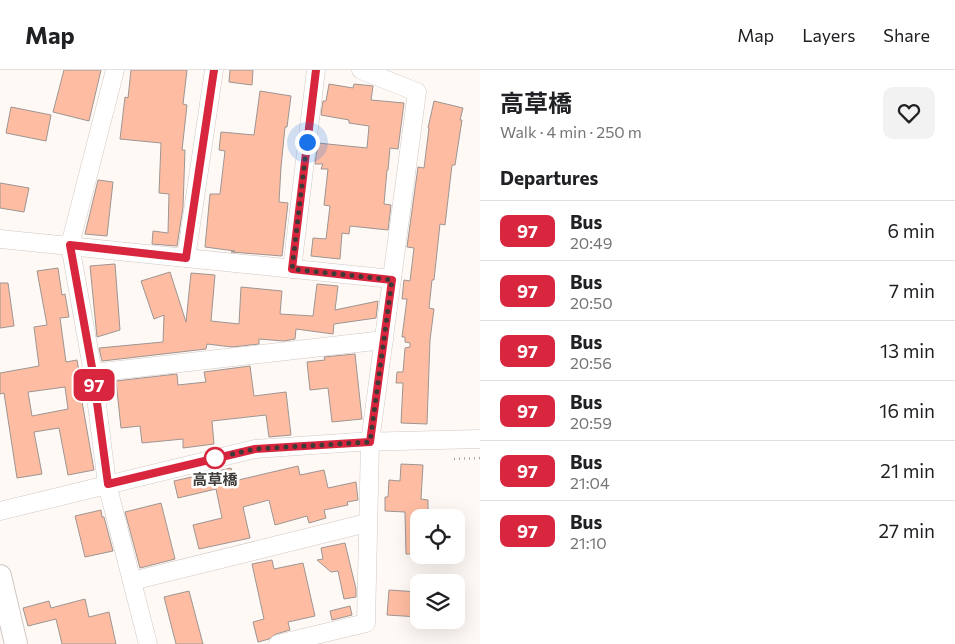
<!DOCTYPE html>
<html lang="en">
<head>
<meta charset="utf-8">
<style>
  :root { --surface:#fff; --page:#f2f2f2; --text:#202124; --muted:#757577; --line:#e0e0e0 }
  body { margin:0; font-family:Commissioner,"Noto Sans JP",sans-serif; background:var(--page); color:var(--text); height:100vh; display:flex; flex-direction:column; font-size:19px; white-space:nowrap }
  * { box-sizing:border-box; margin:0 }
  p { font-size:16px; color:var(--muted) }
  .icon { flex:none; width:28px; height:28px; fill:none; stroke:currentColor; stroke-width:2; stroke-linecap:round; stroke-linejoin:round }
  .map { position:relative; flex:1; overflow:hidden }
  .drawer { display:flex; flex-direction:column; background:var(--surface); width:475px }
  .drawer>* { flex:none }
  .badge { padding:0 10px; border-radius:8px; font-size:18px; line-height:32px }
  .buttons { position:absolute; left:410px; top:439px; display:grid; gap:10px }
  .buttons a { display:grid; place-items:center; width:55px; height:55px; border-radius:10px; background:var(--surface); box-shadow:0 5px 20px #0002; font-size:25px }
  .you { position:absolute; width:25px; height:25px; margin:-12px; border:4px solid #fff; border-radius:50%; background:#1a73e8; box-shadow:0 0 0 8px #1a73e833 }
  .map>.badge { position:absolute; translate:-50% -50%; box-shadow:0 0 0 2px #fff }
  h2 { padding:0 20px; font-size:19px; line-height:45px }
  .round { display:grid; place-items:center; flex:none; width:52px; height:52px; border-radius:10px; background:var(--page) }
  .headline { display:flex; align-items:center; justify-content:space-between; height:85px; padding:0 20px }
  h1 { font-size:24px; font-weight:700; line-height:38px }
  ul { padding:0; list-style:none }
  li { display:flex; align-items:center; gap:15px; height:60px; padding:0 20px; border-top:1px solid var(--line) }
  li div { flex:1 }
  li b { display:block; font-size:19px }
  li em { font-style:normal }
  li .badge { min-width:55px; font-weight:700; text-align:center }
  header { display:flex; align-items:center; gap:30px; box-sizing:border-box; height:70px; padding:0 25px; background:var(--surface); border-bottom:1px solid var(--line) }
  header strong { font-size:24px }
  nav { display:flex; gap:28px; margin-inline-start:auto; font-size:18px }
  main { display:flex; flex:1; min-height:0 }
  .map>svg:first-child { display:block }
  .building { fill:#febda2; stroke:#9d9591; fill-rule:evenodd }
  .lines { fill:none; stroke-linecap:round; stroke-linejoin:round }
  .minor-casing { stroke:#d1c8c3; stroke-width:19 }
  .tertiary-casing { stroke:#d1c8c3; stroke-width:24 }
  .path { stroke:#aaa5a3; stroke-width:2.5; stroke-dasharray:1 4; stroke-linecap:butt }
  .minor { stroke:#fff; stroke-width:18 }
  .tertiary { stroke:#fff; stroke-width:22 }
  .line-casing { stroke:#fff; stroke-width:11 }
  .line { stroke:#d7263d; stroke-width:8 }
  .walk { stroke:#3d3a38; stroke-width:5; stroke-dasharray:0 9 }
  .stop-dot { fill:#fff; stroke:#d7263d; stroke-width:2.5 }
  .labels { text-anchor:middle; stroke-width:5; stroke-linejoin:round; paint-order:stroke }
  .stop-label { font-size:15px; font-weight:bold; fill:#3d3a38; stroke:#fff }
</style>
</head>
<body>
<header>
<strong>Map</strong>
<nav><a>Map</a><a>Layers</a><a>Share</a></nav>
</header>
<main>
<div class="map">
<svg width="480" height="574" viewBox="0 0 480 574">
  <rect width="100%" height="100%" fill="#fff9f6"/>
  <g class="building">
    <polygon points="64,0 101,0 89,51 53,42"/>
    <polygon points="131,0 187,0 183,34 187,35 182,80 185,80 183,137 177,176 152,174 153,161 168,163 169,124 159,123 161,73 120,69 125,27 128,28"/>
    <polygon points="230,0 253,0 252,15 229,12"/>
    <polygon points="329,14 353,18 354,14 373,16 371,30 404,33 398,79 390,78 388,100 387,100 384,134 391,135 388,160 350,156 349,164 342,163 340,189 311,186 313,168 326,169 330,136 324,135 328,99 321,99 323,94 315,94 318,73 367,78 369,56 349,53 349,50 321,45 323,31 326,31"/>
    <polygon points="260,21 291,26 287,57 285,57 281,97 279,132 288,133 282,186 231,182 235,181 205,177 210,124 220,124 225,81 219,80 221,62 254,65"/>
    <polygon points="434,31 463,38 460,50 462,50 455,95 452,95 445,155 440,154 434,210 432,210 429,238 434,239 430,270 427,354 401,353 403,313 396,313 397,302 403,302 405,278 410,277 410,273 405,272 405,267 402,267 407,229 402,229 404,210 410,211 414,178 407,177 418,97 424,98 429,58 428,58"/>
    <polygon points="11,37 51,45 46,71 6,63"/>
    <polygon points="98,110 113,112 107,166 85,164"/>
    <polygon points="0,113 29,118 24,142 0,138"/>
    <polygon points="115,194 120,260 97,267 90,196"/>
    <path d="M 58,198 L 62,225 L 65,224 L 69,247 L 60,248 L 66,292 L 77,290 L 83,325 L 81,326 L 94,400 L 68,405 L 59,358 L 34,362 L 42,404 L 17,408 L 4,323 L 0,324 L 0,303 L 39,296 L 34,257 L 47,255 L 37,201 ZM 65,317 L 68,339 L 32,346 L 28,322 Z"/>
    <polygon points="170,202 186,252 191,203 215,205 211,251 239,254 241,217 282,221 280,244 313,246 317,214 338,216 335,240 378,231 376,248 334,254 333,264 296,259 295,269 284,271 259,269 259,274 232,277 207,274 206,279 102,291 99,278 163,272 164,245 154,249 141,211"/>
    <polygon points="0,213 8,213 14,256 0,258"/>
    <polygon points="355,284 362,349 332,352 328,318 310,320 307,292 325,290 324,287"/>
    <polygon points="250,296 254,326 286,322 291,365 269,367 266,345 212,351 214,374 183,378 183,369 142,373 140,356 121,358 116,311 177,304 178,315 206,312 204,302"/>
    <polygon points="401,394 423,395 421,429 428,430 428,446 419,446 419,484 406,484 405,442 385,441 385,427 388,427 389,410 400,411"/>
    <polygon points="298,396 300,405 324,400 328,418 356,412 358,430 347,432 348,435 324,440 326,448 309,453 307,446 275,455 269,430 243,437 250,468 199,479 193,455 222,448 216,419 178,428 174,411 231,398 234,411"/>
    <polygon points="161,433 175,489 140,498 125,442"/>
    <polygon points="101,440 102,447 104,447 113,481 85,487 75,446"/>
    <polygon points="345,473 356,519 356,527 344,529 338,501 331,502 317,490 323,489 321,478"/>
    <polygon points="272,490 274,499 303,493 315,546 288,552 290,560 276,564 269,569 258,572 253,552 264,549 252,494"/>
    <polygon points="389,520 419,522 419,547 387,545"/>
    <polygon points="189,521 203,574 176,574 164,527"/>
    <polygon points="85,529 89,547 109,542 116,574 62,574 56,549 28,556 23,538 49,531 51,538"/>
    <polygon points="350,536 352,545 332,550 330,541"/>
  </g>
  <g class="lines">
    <g class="minor-casing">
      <g id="minor">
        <polyline points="115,0 70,175 93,303 107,414 148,574"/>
        <polyline points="0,169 392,209"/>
        <polyline points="186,188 214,0"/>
        <polyline points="292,199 316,0"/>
        <polyline points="93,303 384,270"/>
        <polyline points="0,441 255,379 357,372 480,369"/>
        <polyline points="132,511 367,453"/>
        <polyline points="278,574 366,553 370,372 417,22 361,0"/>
      </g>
    </g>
    <g class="tertiary-casing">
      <polyline id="tertiary" points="0,506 16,574"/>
    </g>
    <polyline class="path" points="454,389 480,388"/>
    <use href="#minor" class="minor"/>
    <use href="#tertiary" class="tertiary"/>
  </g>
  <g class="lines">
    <g class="line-casing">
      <polyline id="line" points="214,0 186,188 70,175 93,303 108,414 255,379 370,372 392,210 292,199 316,0"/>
    </g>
    <use href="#line" class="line"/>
    <polyline class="walk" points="215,388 255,379 370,372 392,210 292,199 307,72"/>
  </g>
  <circle class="stop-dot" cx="215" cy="388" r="10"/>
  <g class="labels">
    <g class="stop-label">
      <text x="215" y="415">高草橋</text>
    </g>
  </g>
</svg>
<div class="buttons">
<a><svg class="icon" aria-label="locate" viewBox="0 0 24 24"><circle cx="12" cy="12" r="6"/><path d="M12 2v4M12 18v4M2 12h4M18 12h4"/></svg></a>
<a><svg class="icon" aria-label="layers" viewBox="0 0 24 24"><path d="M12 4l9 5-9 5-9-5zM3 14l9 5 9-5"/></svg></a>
</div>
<div class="you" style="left:307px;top:72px"></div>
<b class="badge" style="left:94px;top:315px;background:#d7263d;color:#fff">97</b>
</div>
<section class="drawer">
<div class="headline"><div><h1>高草橋</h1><p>Walk · 4 min · 250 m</p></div><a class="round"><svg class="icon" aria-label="heart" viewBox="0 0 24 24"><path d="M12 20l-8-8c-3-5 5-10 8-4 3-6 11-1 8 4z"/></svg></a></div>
<h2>Departures</h2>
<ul>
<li><span class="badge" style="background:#d7263d;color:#fff">97</span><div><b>Bus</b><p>20:49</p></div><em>6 min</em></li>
<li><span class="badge" style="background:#d7263d;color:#fff">97</span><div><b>Bus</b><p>20:50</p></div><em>7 min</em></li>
<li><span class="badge" style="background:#d7263d;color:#fff">97</span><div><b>Bus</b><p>20:56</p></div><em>13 min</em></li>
<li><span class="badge" style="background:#d7263d;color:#fff">97</span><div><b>Bus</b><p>20:59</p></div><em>16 min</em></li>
<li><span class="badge" style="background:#d7263d;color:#fff">97</span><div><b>Bus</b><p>21:04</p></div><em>21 min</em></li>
<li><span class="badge" style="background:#d7263d;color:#fff">97</span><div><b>Bus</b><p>21:10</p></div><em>27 min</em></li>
</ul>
</section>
</main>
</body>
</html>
